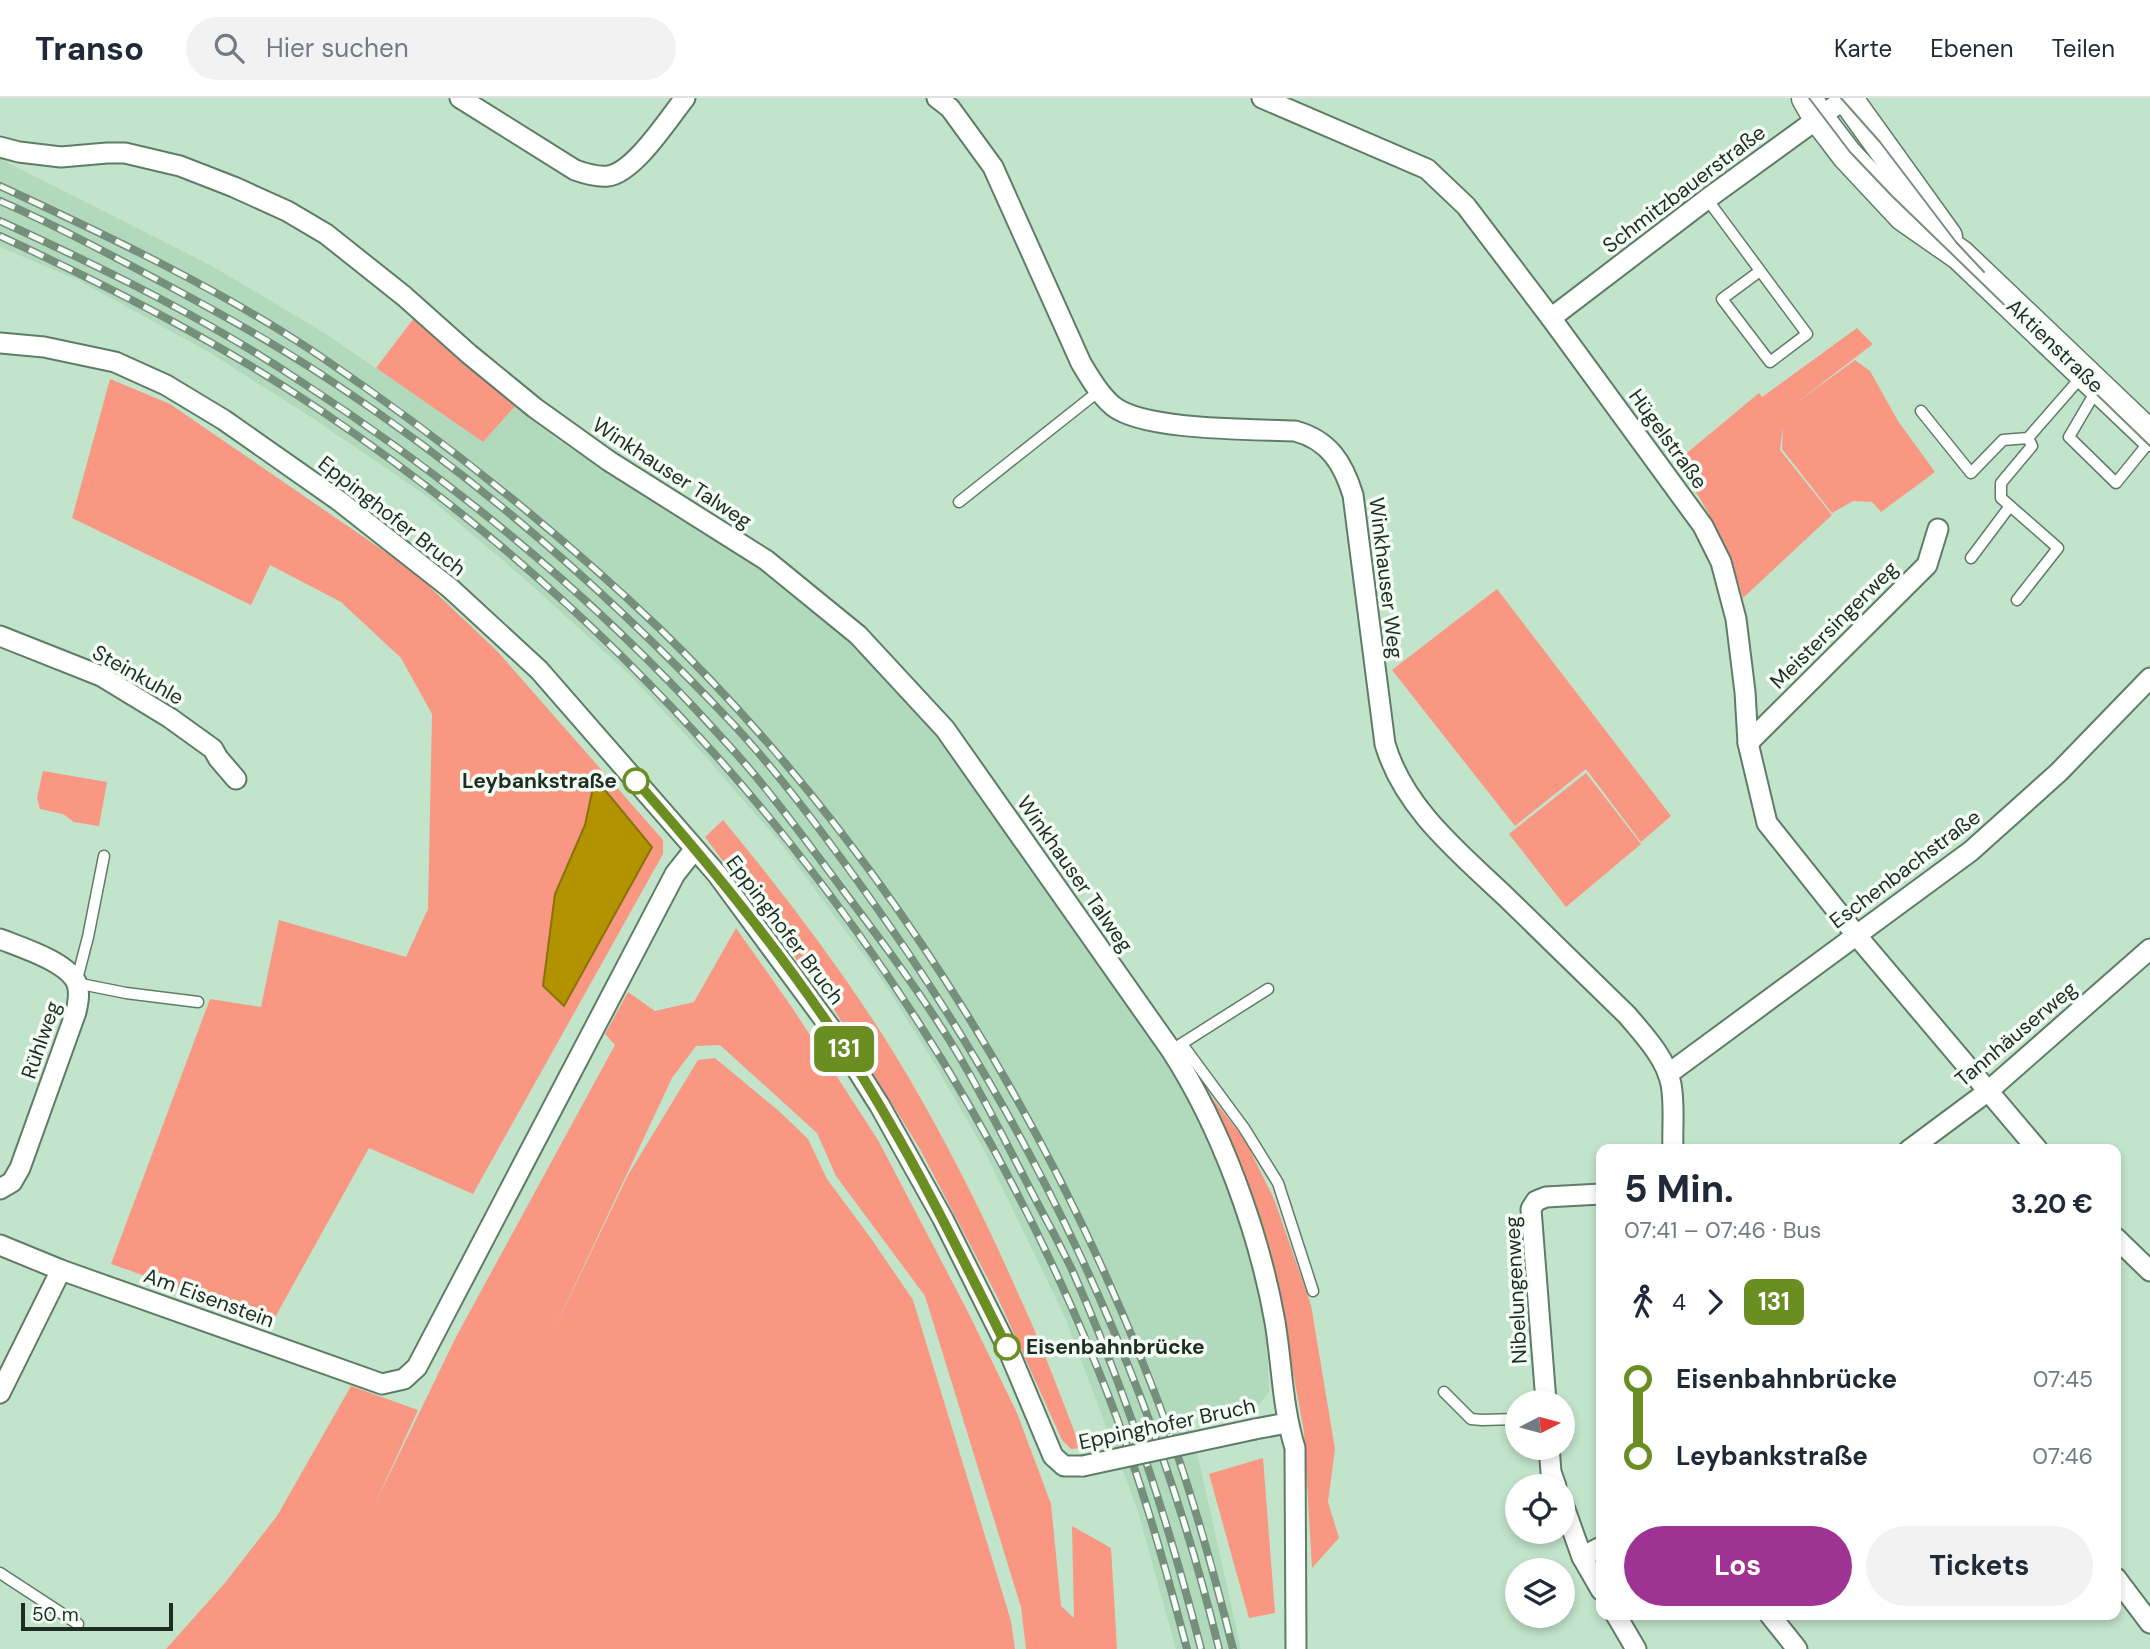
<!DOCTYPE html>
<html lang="de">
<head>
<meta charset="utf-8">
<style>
  :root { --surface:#fff; --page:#f2f2f3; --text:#1f2937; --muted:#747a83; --line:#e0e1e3; --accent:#9f3394 }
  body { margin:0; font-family:"DM Sans",sans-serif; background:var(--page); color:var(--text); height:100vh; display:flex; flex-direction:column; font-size:26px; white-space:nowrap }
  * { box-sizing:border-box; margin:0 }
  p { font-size:23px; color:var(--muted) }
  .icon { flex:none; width:38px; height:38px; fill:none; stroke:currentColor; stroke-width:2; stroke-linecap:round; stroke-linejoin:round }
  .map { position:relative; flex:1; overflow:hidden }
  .drawer { position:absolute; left:1596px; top:1046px; width:525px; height:476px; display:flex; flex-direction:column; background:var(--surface); border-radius:14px; box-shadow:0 4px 10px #0003 }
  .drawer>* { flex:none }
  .badge { padding:0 14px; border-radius:10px; font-size:24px; line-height:46px }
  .needle { width:46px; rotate:84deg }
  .fabs { position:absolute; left:1505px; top:1292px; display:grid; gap:14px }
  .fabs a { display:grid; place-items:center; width:70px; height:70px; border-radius:50%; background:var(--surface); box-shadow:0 4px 10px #0003; font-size:35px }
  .scale { position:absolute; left:21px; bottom:18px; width:152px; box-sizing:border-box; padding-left:7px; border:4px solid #1f2c22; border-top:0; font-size:19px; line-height:24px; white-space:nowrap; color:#1f2c22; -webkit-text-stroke:5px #f4fef6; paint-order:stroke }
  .map>.badge { position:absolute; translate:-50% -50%; box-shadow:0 0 0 4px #fff }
  .legs { display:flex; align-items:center; gap:10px; height:77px; padding:0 28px; font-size:23px }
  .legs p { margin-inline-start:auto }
  .head { display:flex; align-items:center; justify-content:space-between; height:119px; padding:0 28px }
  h1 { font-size:38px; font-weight:700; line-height:52px }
  .button { display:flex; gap:14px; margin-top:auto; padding:14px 28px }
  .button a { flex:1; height:80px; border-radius:42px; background:var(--accent); color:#fff; font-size:28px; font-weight:700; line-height:80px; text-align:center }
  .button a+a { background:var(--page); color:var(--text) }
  ul { padding:0 28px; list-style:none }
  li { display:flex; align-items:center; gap:24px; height:77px; font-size:26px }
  li i { display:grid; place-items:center; width:10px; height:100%; margin:0 9px; background:currentColor }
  li i::after { content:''; width:18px; height:18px; margin:-9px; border:5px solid; border-radius:50%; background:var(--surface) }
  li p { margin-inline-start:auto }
  li:first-child i { background:linear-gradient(#0000 50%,currentColor 0) }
  li:last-child i { background:linear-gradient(currentColor 50%,#0000 0) }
  header { display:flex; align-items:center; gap:42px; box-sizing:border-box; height:98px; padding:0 35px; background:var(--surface); border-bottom:2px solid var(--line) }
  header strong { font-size:33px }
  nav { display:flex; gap:38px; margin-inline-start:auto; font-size:24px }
  .search { width:490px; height:63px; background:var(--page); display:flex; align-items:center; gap:18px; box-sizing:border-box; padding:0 24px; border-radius:38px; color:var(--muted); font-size:26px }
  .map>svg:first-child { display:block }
  .built { fill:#b1d9bb }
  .green { fill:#f99783 }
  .water { fill:#b39200; stroke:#87730a; stroke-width:2 }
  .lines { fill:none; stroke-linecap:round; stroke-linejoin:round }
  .lane-casing { stroke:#5e7d66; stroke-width:13 }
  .street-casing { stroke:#5e7d66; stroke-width:23 }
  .primary-casing { stroke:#5e7d66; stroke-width:33 }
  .lane { stroke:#fff; stroke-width:10 }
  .street { stroke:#fff; stroke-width:19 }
  .primary { stroke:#fff; stroke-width:30 }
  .tram { stroke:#768e7c; stroke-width:2 }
  .rail-casing { stroke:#768e7c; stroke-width:8 }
  .rail { stroke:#f4fef6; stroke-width:5; stroke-dasharray:16; stroke-linecap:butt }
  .street-bridge-casing { stroke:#5e7d66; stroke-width:23; stroke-linecap:butt }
  .street-bridge { stroke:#fff; stroke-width:19 }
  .line-1-casing { stroke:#fff; stroke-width:16 }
  .line-1 { stroke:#6b8e23; stroke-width:10 }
  .stop-1-dot { fill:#fff; stroke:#6b8e23; stroke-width:3.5 }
  .labels { text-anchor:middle; stroke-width:7; stroke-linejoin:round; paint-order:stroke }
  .street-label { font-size:21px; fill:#1f2c22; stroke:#f4fef6 }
  .stop-label { font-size:21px; font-weight:bold; fill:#1f2c22; stroke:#f4fef6; text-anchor:end }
</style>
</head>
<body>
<header>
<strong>Transo</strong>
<div class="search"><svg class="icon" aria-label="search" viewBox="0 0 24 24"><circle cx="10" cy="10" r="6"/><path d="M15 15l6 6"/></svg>Hier suchen</div>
<nav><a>Karte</a><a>Ebenen</a><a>Teilen</a></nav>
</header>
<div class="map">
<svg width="2150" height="1551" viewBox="0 0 2150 1551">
  <rect width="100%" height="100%" fill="#c2e4ca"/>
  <polygon class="built" points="0,61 212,168 326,236 483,344 516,307 559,343 752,464 784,487 870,563 942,640 1181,983 1199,1017 1239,1113 1266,1225 1269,1294 1257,1309 1190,1323 1241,1551 1176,1551 1137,1410 1064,1217 983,1050 932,961 882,882 783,748 706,659 629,576 527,483 428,399 317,323 207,253 78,182 0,149"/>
  <g class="green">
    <polygon points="414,220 516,307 483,344 376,270"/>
    <path d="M 1857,230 L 1873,246 L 1796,305 L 1855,262 L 1870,273 L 1898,323 L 1935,374 L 1881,414 L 1872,404 L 1853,403 L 1832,415 L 1782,351 L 1783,328 L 1780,352 L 1832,417 L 1743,500 C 1728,449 1707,407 1676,364 L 1759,295 L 1762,299 Z"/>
    <polygon points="110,281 170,306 413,473 498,554 663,742 663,756 473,1096 369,1050 273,1223 111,1166 210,901 261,909 279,822 406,859 428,811 432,616 401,560 341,504 270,467 251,507 72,420"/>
    <polygon points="1497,491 1671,718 1641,744 1586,671 1515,728 1392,572"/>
    <polygon points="43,673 107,684 99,728 74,724 63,716 40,711 37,700"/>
    <polygon points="1586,675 1641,746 1566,809 1509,736"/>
    <path d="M 723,722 C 790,803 856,890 909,980 C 949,1049 985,1120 1017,1193 C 1041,1244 1060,1297 1081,1350 L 1071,1351 L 1062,1342 L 997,1198 L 920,1051 L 833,910 L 705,739 Z"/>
    <polygon points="736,830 791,908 878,1042 968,1214 1017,1315 1051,1406 1061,1508 1074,1520 1072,1428 1111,1450 1117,1551 1026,1551 1021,1509 925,1198 836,1078 817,1035 720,947 696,948 672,980 549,1242 628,1077 698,962 715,960 780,1014 808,1041 827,1081 870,1139 913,1202 1011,1523 1015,1551 166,1551 224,1486 277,1418 351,1288 418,1312 374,1408 456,1239 615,947 605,936 628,894 655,913 694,904"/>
    <polygon points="1195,978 1245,1042 1274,1101 1311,1207 1335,1351 1328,1404 1339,1440 1312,1470 1304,1334 1280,1203"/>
    <polygon points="1263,1360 1275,1515 1249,1520 1209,1376"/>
  </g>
  <polygon class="water" points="595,680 652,749 564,908 543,888 555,796 585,727"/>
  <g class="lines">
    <g class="lane-casing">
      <g id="lane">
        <polyline points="1707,101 1807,236 1770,264 1722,201 1760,173"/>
        <polyline points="2096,293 2069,339 2116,385 2150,343"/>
        <polyline points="1921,313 1971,375 2003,342 2028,340 2083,277"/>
        <polyline points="959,404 1099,293"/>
        <polyline points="1971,460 2010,408"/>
        <polyline points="2017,502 2058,450 2001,400 2001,385 2032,348 2028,340"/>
        <polyline points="104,758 88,839 76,885 126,895 198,904"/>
        <polyline points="1182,946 1244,1030 1278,1085 1313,1193"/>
        <polyline points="1178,948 1268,891"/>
        <polyline points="1444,1294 1471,1321 1482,1322 1517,1321"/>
        <polyline points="0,1475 78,1526"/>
      </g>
    </g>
    <g class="street-casing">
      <g id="street">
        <path d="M 460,0 L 575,72 C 586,76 597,79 608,78 C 634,75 669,20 685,0"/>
        <path d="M 937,0 L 950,10 L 993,69 L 1081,265 C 1090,280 1100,297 1113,308 C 1144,333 1254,331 1295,333 C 1329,342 1343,365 1353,397 L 1385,646 C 1404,711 1460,755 1507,800 C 1547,839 1587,878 1627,917 C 1643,936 1666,960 1671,986 C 1675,1007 1672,1030 1673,1052"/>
        <polyline points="1262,0 1427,71 1466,108 1551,220 1703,428 1721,464 1736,521 1745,594 1748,645 1767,725 1857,838 2038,1052"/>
        <path d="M 0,49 L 19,54 L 61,59 L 107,55 L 125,55 L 180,68 L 234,89 L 287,113 L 326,136 L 404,198 L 469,256 L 535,310 L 609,363 L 766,462 L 858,537 L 945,631 L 1171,952 C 1221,1029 1259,1134 1275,1224 C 1282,1266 1282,1308 1295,1350 L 1296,1551"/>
        <polyline points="1551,220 1707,101 1846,0"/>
        <polyline points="0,245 44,249 115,264 166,287 224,322 338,402 450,490 539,572 717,776 832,932 880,1008 943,1121 1008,1251 1053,1358 1064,1368 1083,1368"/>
        <polyline points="0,538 101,578 170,620 213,651 218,660 236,681"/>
        <polyline points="1748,645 1927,467 1938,431"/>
        <path d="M 0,841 C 20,849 69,864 77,886 C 80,895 78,905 76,914 L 20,1070 L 12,1084 L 0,1091"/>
        <polyline points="1668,976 1971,753 2059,674 2150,580"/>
        <polyline points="1909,1052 1987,994 2150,851"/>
        <polyline points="2116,1140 2150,1173"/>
        <polyline points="0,1147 61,1172 382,1286 404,1281 417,1269 675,776 694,752"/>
        <polyline points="0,1295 61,1172"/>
        <polyline points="1546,1304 1531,1111 1536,1103 1546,1099 1601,1096"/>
        <polyline points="1255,1331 1287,1325"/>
        <polyline points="1549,1349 1551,1374 1556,1388"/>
        <polyline points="1563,1406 1582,1459 1601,1492"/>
        <polyline points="1582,1459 1601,1449"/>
        <polyline points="2116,1480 2150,1525"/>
        <polyline points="1616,1517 1636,1551"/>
        <polyline points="1770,1517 1797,1551"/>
      </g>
    </g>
    <g class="primary-casing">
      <g id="primary">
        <polyline points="1807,0 1818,19 1847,57 1904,118 1960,157 2150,338"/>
        <polyline points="1847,0 1947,139"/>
      </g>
    </g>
    <use href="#lane" class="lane"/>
    <use href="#street" class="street"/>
    <use href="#primary" class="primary"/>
    <g class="tram">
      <polyline points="1809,0 1850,54 1892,98 2150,348"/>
      <polyline points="1841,0 1880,44 1956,144 1984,174"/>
    </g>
    <g class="rail-casing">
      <g id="rail">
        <path d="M 0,88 C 108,138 218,190 317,256 C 438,338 553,429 659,530 C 889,753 1068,1048 1175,1350 C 1198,1416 1216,1483 1233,1551"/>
        <path d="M 0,103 C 57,128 113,158 167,187 C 225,218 283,250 337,287 C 482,383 614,500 733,626 C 782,679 825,738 867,796 C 1031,1024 1153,1278 1219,1551"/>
        <path d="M 0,123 C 103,170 205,220 300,283 C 454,383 599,503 722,640 C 766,687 804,740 843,792 C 880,841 917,890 950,943 C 977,986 1000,1033 1024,1079 C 1040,1111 1058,1142 1073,1174 C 1127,1296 1168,1422 1201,1551"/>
        <path d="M 0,138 C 110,189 219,244 320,312 C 676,551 951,896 1107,1294 C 1140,1378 1164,1464 1187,1551"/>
      </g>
    </g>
    <use href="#rail" class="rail"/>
    <g class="street-bridge-casing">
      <polyline id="street-bridge" points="1083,1368 1255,1331"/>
    </g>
    <use href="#street-bridge" class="street-bridge"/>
  </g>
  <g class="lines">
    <g class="line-1-casing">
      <path id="line-1" d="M 636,683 C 706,762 774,845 833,933 C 900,1033 953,1141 1007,1249"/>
    </g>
    <use href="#line-1" class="line-1"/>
  </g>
  <g class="stop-1-dot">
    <circle cx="636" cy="683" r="12"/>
    <circle cx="1007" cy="1249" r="12"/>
  </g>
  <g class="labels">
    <g class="street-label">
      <text transform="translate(1684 91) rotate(-37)" y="7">Schmitzbauerstraße</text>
      <text transform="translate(2055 248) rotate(44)" y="7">Aktienstraße</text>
      <text transform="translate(1668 341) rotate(54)" y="7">Hügelstraße</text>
      <text transform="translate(672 375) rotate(33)" y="7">Winkhauser Talweg</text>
      <text transform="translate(392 418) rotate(38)" y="7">Eppinghofer Bruch</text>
      <text transform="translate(1386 480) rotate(83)" y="7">Winkhauser Weg</text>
      <text transform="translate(1834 527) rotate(-45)" y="7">Meistersingerweg</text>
      <text transform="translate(138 577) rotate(29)" y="7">Steinkuhle</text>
      <text transform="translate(1905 771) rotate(-37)" y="7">Eschenbachstraße</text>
      <text transform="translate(1075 776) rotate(55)" y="7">Winkhauser Talweg</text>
      <text transform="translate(785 832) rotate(53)" y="7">Eppinghofer Bruch</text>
      <text transform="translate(2016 936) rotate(-40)" y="7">Tannhäuserweg</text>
      <text transform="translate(41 942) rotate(-71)" y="7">Rühlweg</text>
      <text transform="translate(1516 1192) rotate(-93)" y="7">Nibelungenweg</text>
      <text transform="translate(209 1200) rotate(20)" y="7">Am Eisenstein</text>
      <text transform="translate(1167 1326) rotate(-12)" y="7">Eppinghofer Bruch</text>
    </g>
    <g class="stop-label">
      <text x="617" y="690">Leybankstraße</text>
      <text x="1026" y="1256" text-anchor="start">Eisenbahnbrücke</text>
    </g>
  </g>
</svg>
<div class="fabs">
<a><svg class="needle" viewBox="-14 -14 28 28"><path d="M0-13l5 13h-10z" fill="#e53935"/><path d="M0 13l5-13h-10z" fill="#747a83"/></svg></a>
<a><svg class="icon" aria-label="locate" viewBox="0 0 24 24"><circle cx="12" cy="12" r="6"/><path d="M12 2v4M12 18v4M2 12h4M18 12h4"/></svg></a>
<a><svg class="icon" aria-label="layers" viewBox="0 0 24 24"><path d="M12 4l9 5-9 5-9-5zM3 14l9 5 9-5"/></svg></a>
</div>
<div class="scale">50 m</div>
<b class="badge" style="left:844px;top:951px;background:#6b8e23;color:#fff">131</b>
<section class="drawer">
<div class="head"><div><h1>5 Min.</h1><p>07:41 – 07:46 · Bus</p></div><b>3.20 €</b></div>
<div class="legs"><svg class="icon" aria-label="walk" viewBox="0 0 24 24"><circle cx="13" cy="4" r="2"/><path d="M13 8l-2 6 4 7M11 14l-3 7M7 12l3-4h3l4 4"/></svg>4<svg class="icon" aria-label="forward" viewBox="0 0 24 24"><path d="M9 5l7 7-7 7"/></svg><b class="badge" style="background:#6b8e23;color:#fff">131</b></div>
<ul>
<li><i style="color:#6b8e23"></i><b>Eisenbahnbrücke</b><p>07:45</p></li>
<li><i style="color:#6b8e23"></i><b>Leybankstraße</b><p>07:46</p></li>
</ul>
<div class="button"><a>Los</a><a>Tickets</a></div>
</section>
</div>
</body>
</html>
